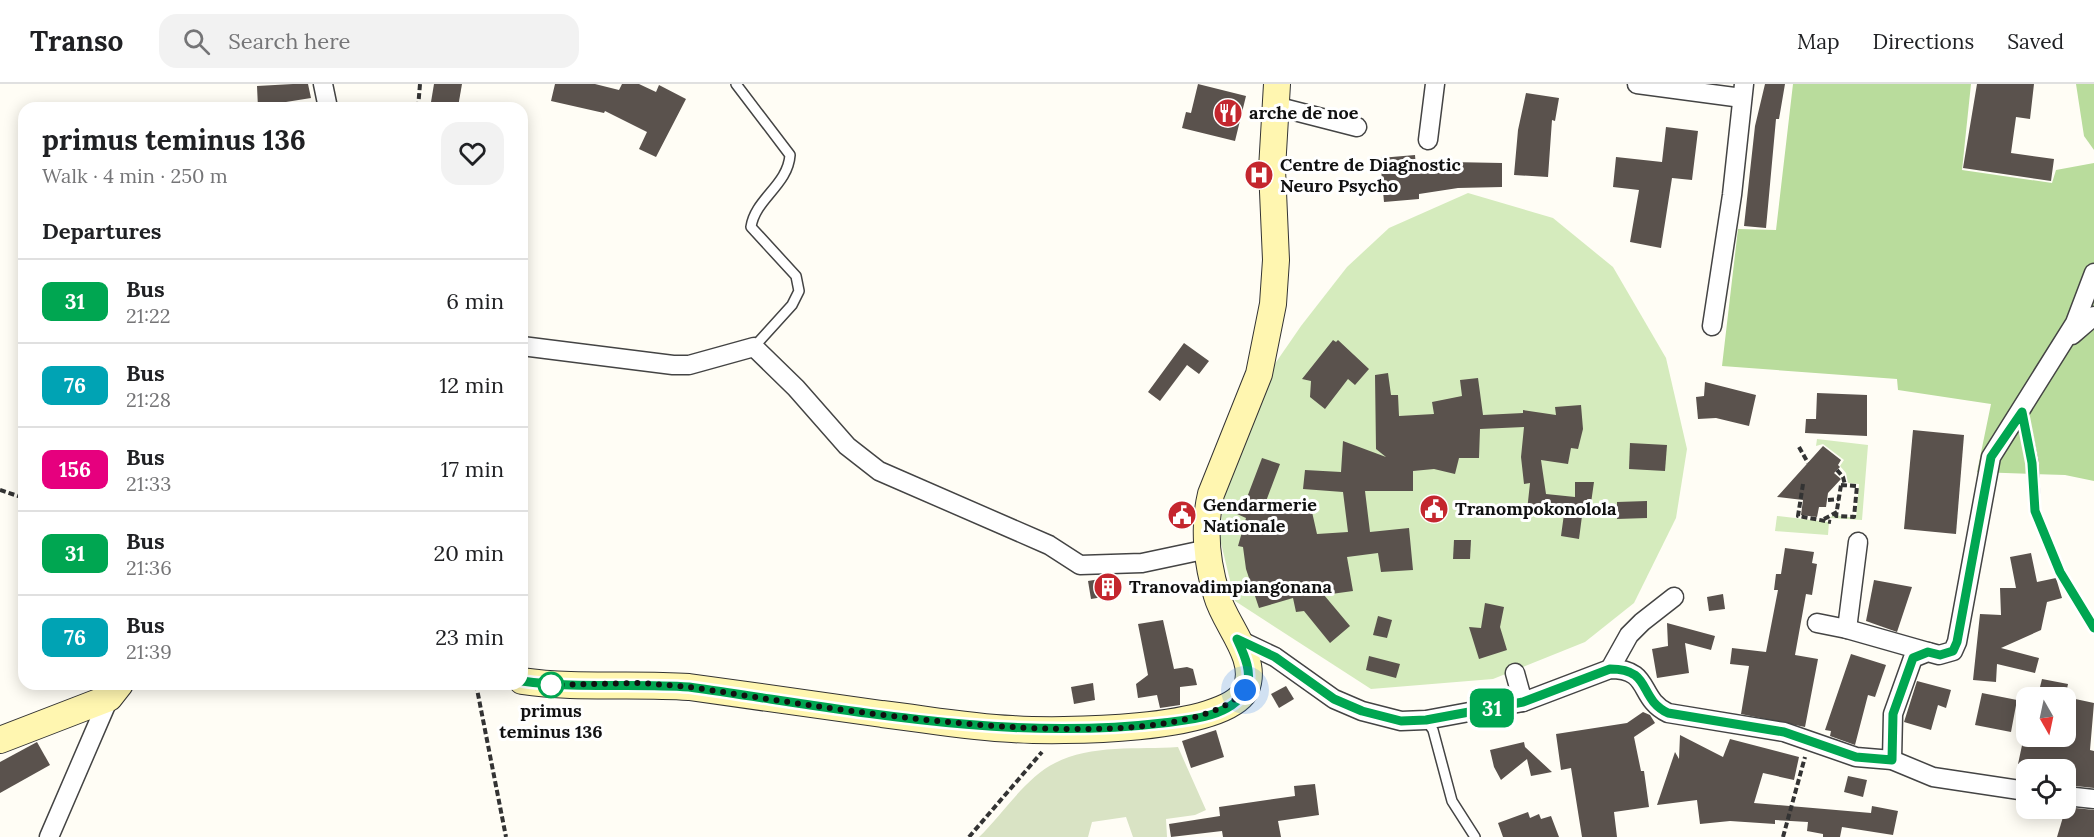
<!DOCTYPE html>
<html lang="en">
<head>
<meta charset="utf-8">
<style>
  :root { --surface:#fff; --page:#f2f2f2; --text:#202124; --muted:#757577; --line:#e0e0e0 }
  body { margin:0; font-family:Lora,serif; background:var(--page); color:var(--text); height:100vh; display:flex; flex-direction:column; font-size:22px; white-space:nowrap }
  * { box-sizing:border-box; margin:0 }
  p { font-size:20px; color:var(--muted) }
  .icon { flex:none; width:33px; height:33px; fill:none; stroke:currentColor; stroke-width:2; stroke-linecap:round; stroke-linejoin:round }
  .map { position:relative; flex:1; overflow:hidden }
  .details { position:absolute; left:18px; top:18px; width:510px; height:588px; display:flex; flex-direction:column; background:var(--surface); border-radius:18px; box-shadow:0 3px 15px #0003 }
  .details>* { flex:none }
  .badge { padding:0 12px; border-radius:9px; font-size:21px; line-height:39px }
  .needle { width:39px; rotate:171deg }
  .controls { position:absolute; left:2016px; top:603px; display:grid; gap:12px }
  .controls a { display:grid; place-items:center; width:60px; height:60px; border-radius:12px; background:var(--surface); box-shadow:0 3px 15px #0003; font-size:30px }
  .you { position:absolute; width:30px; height:30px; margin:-15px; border:4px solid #fff; border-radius:50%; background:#1a73e8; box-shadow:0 0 0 9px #1a73e833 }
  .map>.badge { position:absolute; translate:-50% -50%; box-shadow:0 0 0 3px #fff }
  h2 { padding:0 24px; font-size:22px; line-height:54px }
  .round { display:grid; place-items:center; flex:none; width:63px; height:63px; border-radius:18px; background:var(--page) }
  .headline { display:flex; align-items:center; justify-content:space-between; height:102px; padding:0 24px }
  h1 { font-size:28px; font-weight:700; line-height:45px }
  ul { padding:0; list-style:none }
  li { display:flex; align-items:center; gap:18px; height:84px; padding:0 24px; border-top:2px solid var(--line) }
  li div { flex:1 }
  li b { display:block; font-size:22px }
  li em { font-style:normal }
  li .badge { min-width:66px; font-weight:700; text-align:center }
  header { display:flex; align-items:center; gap:36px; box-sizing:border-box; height:84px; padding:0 30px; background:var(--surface); border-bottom:2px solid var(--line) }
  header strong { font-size:28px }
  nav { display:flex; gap:33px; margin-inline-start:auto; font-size:21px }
  .search { width:420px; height:54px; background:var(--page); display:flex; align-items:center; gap:15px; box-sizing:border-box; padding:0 21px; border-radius:18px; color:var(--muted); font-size:22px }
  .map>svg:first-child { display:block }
  .green { fill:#d5ebbd }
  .forest { fill:#b9dc9c }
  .cemetery { fill:#d9e3c4 }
  .building { fill:#5a524d }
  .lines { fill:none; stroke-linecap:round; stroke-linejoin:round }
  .lane-casing { stroke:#444; stroke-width:12 }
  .street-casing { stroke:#444; stroke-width:21 }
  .secondary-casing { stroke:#333; stroke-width:28 }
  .path { stroke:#333; stroke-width:4; stroke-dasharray:6 3; stroke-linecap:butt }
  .lane { stroke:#fff; stroke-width:9 }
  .street { stroke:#fff; stroke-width:18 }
  .secondary { stroke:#fff6b0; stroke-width:26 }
  .line-casing { stroke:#fff; stroke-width:14 }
  .line { stroke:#00a651; stroke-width:9 }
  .walk { stroke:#111; stroke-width:6; stroke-dasharray:0 10.8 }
  .stop-dot { fill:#fff; stroke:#00a651; stroke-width:3 }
  .labels { text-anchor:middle; stroke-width:6; stroke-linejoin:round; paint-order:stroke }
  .poi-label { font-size:18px; font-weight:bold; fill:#111; stroke:#fff; text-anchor:start }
  .stop-label { font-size:18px; font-weight:bold; fill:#111; stroke:#fff }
</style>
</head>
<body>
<header>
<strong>Transo</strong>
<div class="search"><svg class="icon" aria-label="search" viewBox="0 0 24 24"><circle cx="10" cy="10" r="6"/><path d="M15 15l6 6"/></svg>Search here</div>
<nav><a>Map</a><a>Directions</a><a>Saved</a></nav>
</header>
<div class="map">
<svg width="2094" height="753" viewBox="0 0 2094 753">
  <rect width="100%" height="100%" fill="#fffdf5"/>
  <g class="green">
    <polygon points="1468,109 1553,134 1613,183 1666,274 1687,365 1676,434 1634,519 1585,558 1493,595 1371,605 1235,517 1220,455 1226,383 1259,303 1301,242 1347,183 1389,144"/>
    <polygon points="1817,355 1868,361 1862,436 1829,434 1834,431 1856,434 1859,400 1848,399 1846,389 1840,382 1844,376 1823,360 1816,362"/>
    <polygon points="1777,432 1829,438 1828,451 1775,447"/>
  </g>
  <g class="forest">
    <polygon points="1793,0 1971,0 1962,86 2052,99 2056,86 2094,79 2094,397 2065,391 1977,388 1991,320 1898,306 1897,295 1722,282 1738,145 1776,146"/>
    <polygon points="2076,0 2094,0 2094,66 2084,52"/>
  </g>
  <path class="cemetery" d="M 1178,663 L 1206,726 L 1195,731 L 1166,735 L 1167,753 L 1133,753 L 1126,733 L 1092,738 L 1088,753 L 979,753 C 1002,731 1026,693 1055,679 C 1091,660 1138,666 1178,663 Z"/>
  <g class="building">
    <polygon points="293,0 308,0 311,14 286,18 287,24 258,24 257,2"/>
    <polygon points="434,0 462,0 458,23 431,18"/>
    <polygon points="555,0 595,0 619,6 622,0 639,0 656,8 659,1 686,15 656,73 639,65 647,48 605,27 604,29 551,17"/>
    <polygon points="1198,0 1246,12 1235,57 1182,44 1186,28 1191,29"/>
    <polygon points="1765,0 1785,0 1779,35 1776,35 1766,144 1744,142 1755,42"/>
    <polygon points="1977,0 2034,0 2030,35 2016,33 2011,69 2054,75 2051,97 1963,84"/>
    <polygon points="1526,9 1559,14 1555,37 1552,36 1548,93 1514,91 1518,46"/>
    <polygon points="1666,43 1698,47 1692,96 1672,94 1661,164 1630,158 1639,106 1613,103 1616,73 1662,78"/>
    <polygon points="1415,71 1416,83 1450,78 1502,79 1502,103 1458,104 1419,110 1419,115 1384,118 1380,74"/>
    <polygon points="1333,256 1336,258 1338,256 1369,285 1355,301 1348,295 1325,325 1310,313 1311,297 1302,295"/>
    <polygon points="1184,259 1209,277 1199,290 1187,281 1160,317 1148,308"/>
    <polygon points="1388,289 1391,311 1398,311 1399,332 1434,330 1432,318 1462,312 1460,296 1478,294 1483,331 1523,329 1523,326 1556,331 1555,323 1581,321 1583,345 1578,365 1571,364 1568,380 1541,376 1546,410 1575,413 1575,398 1594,398 1589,433 1582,432 1579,455 1561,452 1564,430 1527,427 1530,399 1524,400 1521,373 1524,343 1480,345 1479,374 1459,374 1455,390 1434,385 1413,387 1413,407 1365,407 1370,448 1409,444 1413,486 1381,488 1378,469 1347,473 1353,507 1324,511 1350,542 1330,559 1304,527 1296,528 1293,514 1259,524 1246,485 1243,463 1238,462 1246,434 1237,430 1243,415 1246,416 1262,374 1280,380 1265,420 1310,419 1317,450 1348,448 1343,408 1303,405 1305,386 1341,388 1343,357 1386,373 1376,365 1375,291"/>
    <polygon points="1705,298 1756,311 1749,342 1716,334 1698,335 1696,313 1704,312"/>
    <polygon points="1817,309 1867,311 1867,352 1805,349 1806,335 1816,335"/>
    <polygon points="1913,346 1964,351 1956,450 1904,445"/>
    <polygon points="1630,359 1667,361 1665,387 1629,385"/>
    <polygon points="1823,362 1841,376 1838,381 1840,383 1834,389 1841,395 1828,409 1826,423 1819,423 1817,433 1801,431 1803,416 1777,413"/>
    <polygon points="1647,417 1647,434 1617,435 1617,418"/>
    <polygon points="1454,456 1471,456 1470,475 1453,475"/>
    <polygon points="1785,464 1814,468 1812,479 1817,480 1812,511 1806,510 1795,571 1818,575 1805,643 1741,630 1749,582 1730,580 1732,564 1766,568 1778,506 1774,506 1776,490 1781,490"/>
    <polygon points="2031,469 2037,498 2056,494 2062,514 2047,518 2041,546 2001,564 2039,574 2035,589 1997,580 1996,598 1973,596 1980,530 2001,531 2000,504 2016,504 2010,473"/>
    <polygon points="1118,492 1121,510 1091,515 1088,497"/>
    <polygon points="1874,496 1912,503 1897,548 1866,537"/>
    <polygon points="1723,510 1725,525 1709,527 1707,513"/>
    <polygon points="1485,519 1504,523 1500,543 1507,566 1479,575 1469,543 1481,544"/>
    <polygon points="1378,532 1392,536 1387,554 1373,551"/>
    <polygon points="1163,536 1174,585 1187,583 1193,585 1197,601 1180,603 1180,621 1160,624 1157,611 1138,614 1136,600 1148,591 1138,540"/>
    <polygon points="1667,539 1715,552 1711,566 1685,559 1689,589 1657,594 1652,565 1668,562"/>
    <polygon points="1851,570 1886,581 1875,613 1868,611 1855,661 1830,652 1831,647 1825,646"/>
    <polygon points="1369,572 1400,580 1396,594 1366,586"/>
    <polygon points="2042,595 2068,600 2065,614 2038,611"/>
    <polygon points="1917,597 1951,606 1946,624 1938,621 1931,646 1904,638"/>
    <polygon points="1093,599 1095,616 1074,620 1071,603"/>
    <polygon points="1286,602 1294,615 1279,624 1271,610"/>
    <polygon points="1982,609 2017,616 2011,648 1975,641"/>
    <polygon points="2066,613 2094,619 2090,666 2094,667 2094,704 2066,701 2066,686 2041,686 2018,680 2024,652 2066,652"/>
    <polygon points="1643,628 1650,631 1655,639 1634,653 1641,687 1644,687 1649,723 1614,728 1617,753 1582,753 1571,684 1561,686 1556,650 1627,639"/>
    <polygon points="1216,646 1224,673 1191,684 1182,657"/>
    <polygon points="1680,651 1723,673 1730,655 1799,673 1794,696 1763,689 1754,719 1871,729 1872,722 1898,727 1893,751 1842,743 1840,753 1823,753 1823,750 1807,747 1808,738 1775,736 1775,740 1730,737 1700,740 1697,716 1657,721 1675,668 1679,675"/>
    <polygon points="37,658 50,681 0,709 0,678"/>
    <polygon points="1524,658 1525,663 1552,688 1531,692 1527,675 1501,696 1494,683 1490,666"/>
    <polygon points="1848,692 1867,696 1863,713 1844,708"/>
    <polygon points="1315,700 1319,731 1278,737 1281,753 1223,753 1222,747 1171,753 1169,740 1220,732 1219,723 1295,712 1294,702"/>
    <polygon points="2066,723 2094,726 2094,753 2057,753"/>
    <polygon points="1528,728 1530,734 1539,730 1541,735 1551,732 1559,753 1503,753 1498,739"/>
  </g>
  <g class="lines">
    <g class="lane-casing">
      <g id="lane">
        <path d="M 736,0 L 790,71 C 788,101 755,115 751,143 L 796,192 L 799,207 L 792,221 L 754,263"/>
        <polyline points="2022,328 2033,379 2035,427 2060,488 2094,544"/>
        <polyline points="1426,636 1433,646 1452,717 1475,753"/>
      </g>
    </g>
    <g class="street-casing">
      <g id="street">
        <polyline points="323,0 328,24"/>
        <polyline points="1637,0 1742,14"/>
        <polyline points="1275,22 1357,43"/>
        <polyline points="1428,56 1435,0"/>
        <polyline points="1712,242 1732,111 1744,0"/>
        <polyline points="2072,251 2094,232"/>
        <polyline points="522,262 673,281 689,281 754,263 796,304 847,362 879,387 1049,461 1080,481 1142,479 1208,465"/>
        <polyline points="1817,539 1847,545 1928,568"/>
        <polyline points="1847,545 1858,458"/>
        <path d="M 1237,555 L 1275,573 L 1334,615 L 1362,627 L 1401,637 L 1426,636 L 1523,618 L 1610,585 C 1652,585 1637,614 1668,629 L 1784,648 L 1856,673 L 1892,676 L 1933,693 L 2026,707"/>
        <polyline points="1610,585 1629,551 1642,538 1674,513"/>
        <polyline points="1515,589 1523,618"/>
        <polyline points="1892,676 1893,630 1913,574 1928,568 1939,571 1953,567 1957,558 1991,373 2075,239 2094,189"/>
        <polyline points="2066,712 2094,715"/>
        <polyline points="49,753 109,614"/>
      </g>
    </g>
    <g class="secondary-casing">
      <g id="secondary">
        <path d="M 522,597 C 577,605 633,599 689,603 C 753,612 817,621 882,630 C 925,635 968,643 1012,645 C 1055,648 1228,648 1246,605 C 1259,574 1225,541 1217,512 C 1207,480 1203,443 1211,410 L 1259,290 L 1273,220 L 1276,176 L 1272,85 L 1277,0"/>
        <polyline points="0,656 109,614 120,600"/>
      </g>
    </g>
    <g class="path">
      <polyline points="418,24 420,0"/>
      <polyline points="1799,363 1808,379"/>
      <polyline points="1837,386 1843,393 1845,401"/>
      <polyline points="1803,400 1798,432 1831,438"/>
      <polygon points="1841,401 1857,402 1854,433 1836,432"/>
      <polyline points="0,406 24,414"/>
      <polyline points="1828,416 1839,415"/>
      <polyline points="1824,435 1837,428"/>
      <polyline points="476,600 506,753"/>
      <polyline points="969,753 1042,668"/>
      <polyline points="1783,753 1805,673"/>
    </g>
    <use href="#lane" class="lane"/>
    <use href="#street" class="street"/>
    <use href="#secondary" class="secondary"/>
  </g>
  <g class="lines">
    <g class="line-casing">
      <path id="line" d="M 522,597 C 578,605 633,599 689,603 C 846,625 1004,658 1163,639 C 1189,636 1230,633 1245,607 C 1254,591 1244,570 1237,555 L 1275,573 L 1334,615 L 1362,627 L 1401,637 L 1426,636 L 1523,618 L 1610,585 C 1653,585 1637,614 1668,629 L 1784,648 L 1856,673 L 1892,676 L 1893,630 L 1913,574 L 1928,568 L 1940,571 L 1953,567 L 1957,558 L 1991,373 L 2022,328 L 2032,379 L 2035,427 L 2060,488 L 2094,544"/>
    </g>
    <use href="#line" class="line"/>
    <path class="walk" d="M 551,601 L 643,599 L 689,603 C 796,618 1173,688 1245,606"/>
  </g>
  <defs>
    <g id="restaurant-disc" transform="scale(1.5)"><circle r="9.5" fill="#c4262e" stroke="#fff"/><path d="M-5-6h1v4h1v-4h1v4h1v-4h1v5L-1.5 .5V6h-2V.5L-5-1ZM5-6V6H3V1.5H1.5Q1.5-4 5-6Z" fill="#fff"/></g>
    <g id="hospital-disc" transform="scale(1.5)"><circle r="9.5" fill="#c4262e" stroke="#fff"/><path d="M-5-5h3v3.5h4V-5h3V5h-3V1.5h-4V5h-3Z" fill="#fff"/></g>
    <g id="civic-disc" transform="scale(1.5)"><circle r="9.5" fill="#c4262e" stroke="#fff"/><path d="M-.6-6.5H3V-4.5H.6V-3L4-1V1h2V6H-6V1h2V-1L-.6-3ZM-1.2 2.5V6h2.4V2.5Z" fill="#fff"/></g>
    <g id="building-disc" transform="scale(1.5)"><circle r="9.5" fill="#c4262e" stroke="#fff"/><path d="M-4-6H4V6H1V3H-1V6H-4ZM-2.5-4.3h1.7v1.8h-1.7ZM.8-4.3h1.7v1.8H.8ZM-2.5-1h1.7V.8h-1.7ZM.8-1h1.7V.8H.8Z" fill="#fff"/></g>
  </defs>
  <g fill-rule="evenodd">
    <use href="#restaurant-disc" x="1228" y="29"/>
    <use href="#hospital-disc" x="1259" y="91"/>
    <use href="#civic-disc" x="1434" y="425"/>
    <use href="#civic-disc" x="1182" y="431"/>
    <use href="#building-disc" x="1108" y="503"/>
  </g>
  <circle class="stop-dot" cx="551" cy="601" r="12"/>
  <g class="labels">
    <g class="poi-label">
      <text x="1249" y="35">arche de noe</text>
      <text x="1280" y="87">Centre de Diagnostic<tspan x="1280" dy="21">Neuro Psycho</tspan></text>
      <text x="1203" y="427">Gendarmerie<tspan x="1203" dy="21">Nationale</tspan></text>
      <text x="1455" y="431">Tranompokonolola</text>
      <text x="1129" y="509">Tranovadimpiangonana</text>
    </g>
    <g class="stop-label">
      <text x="551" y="633">primus<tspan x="551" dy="21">teminus 136</tspan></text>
    </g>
  </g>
</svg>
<div class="controls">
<a><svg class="needle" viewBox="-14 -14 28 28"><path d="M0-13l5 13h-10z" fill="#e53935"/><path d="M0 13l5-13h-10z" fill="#757577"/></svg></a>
<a><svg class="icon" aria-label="locate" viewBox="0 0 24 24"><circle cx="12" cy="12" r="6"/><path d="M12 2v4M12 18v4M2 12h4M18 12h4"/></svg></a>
</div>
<div class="you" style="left:1245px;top:606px"></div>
<b class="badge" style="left:1492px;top:624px;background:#00a651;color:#fff">31</b>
<section class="details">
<div class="headline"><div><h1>primus teminus 136</h1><p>Walk · 4 min · 250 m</p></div><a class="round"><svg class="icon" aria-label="heart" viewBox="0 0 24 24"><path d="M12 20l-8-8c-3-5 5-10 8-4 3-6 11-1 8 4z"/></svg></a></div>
<h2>Departures</h2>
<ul>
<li><span class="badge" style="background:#00a651;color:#fff">31</span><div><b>Bus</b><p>21:22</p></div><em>6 min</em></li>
<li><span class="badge" style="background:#00a3b4;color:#fff">76</span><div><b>Bus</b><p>21:28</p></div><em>12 min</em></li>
<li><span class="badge" style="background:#e6007e;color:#fff">156</span><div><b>Bus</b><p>21:33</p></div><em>17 min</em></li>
<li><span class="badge" style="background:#00a651;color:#fff">31</span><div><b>Bus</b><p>21:36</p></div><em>20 min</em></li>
<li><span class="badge" style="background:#00a3b4;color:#fff">76</span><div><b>Bus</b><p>21:39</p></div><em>23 min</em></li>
</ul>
</section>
</div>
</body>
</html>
